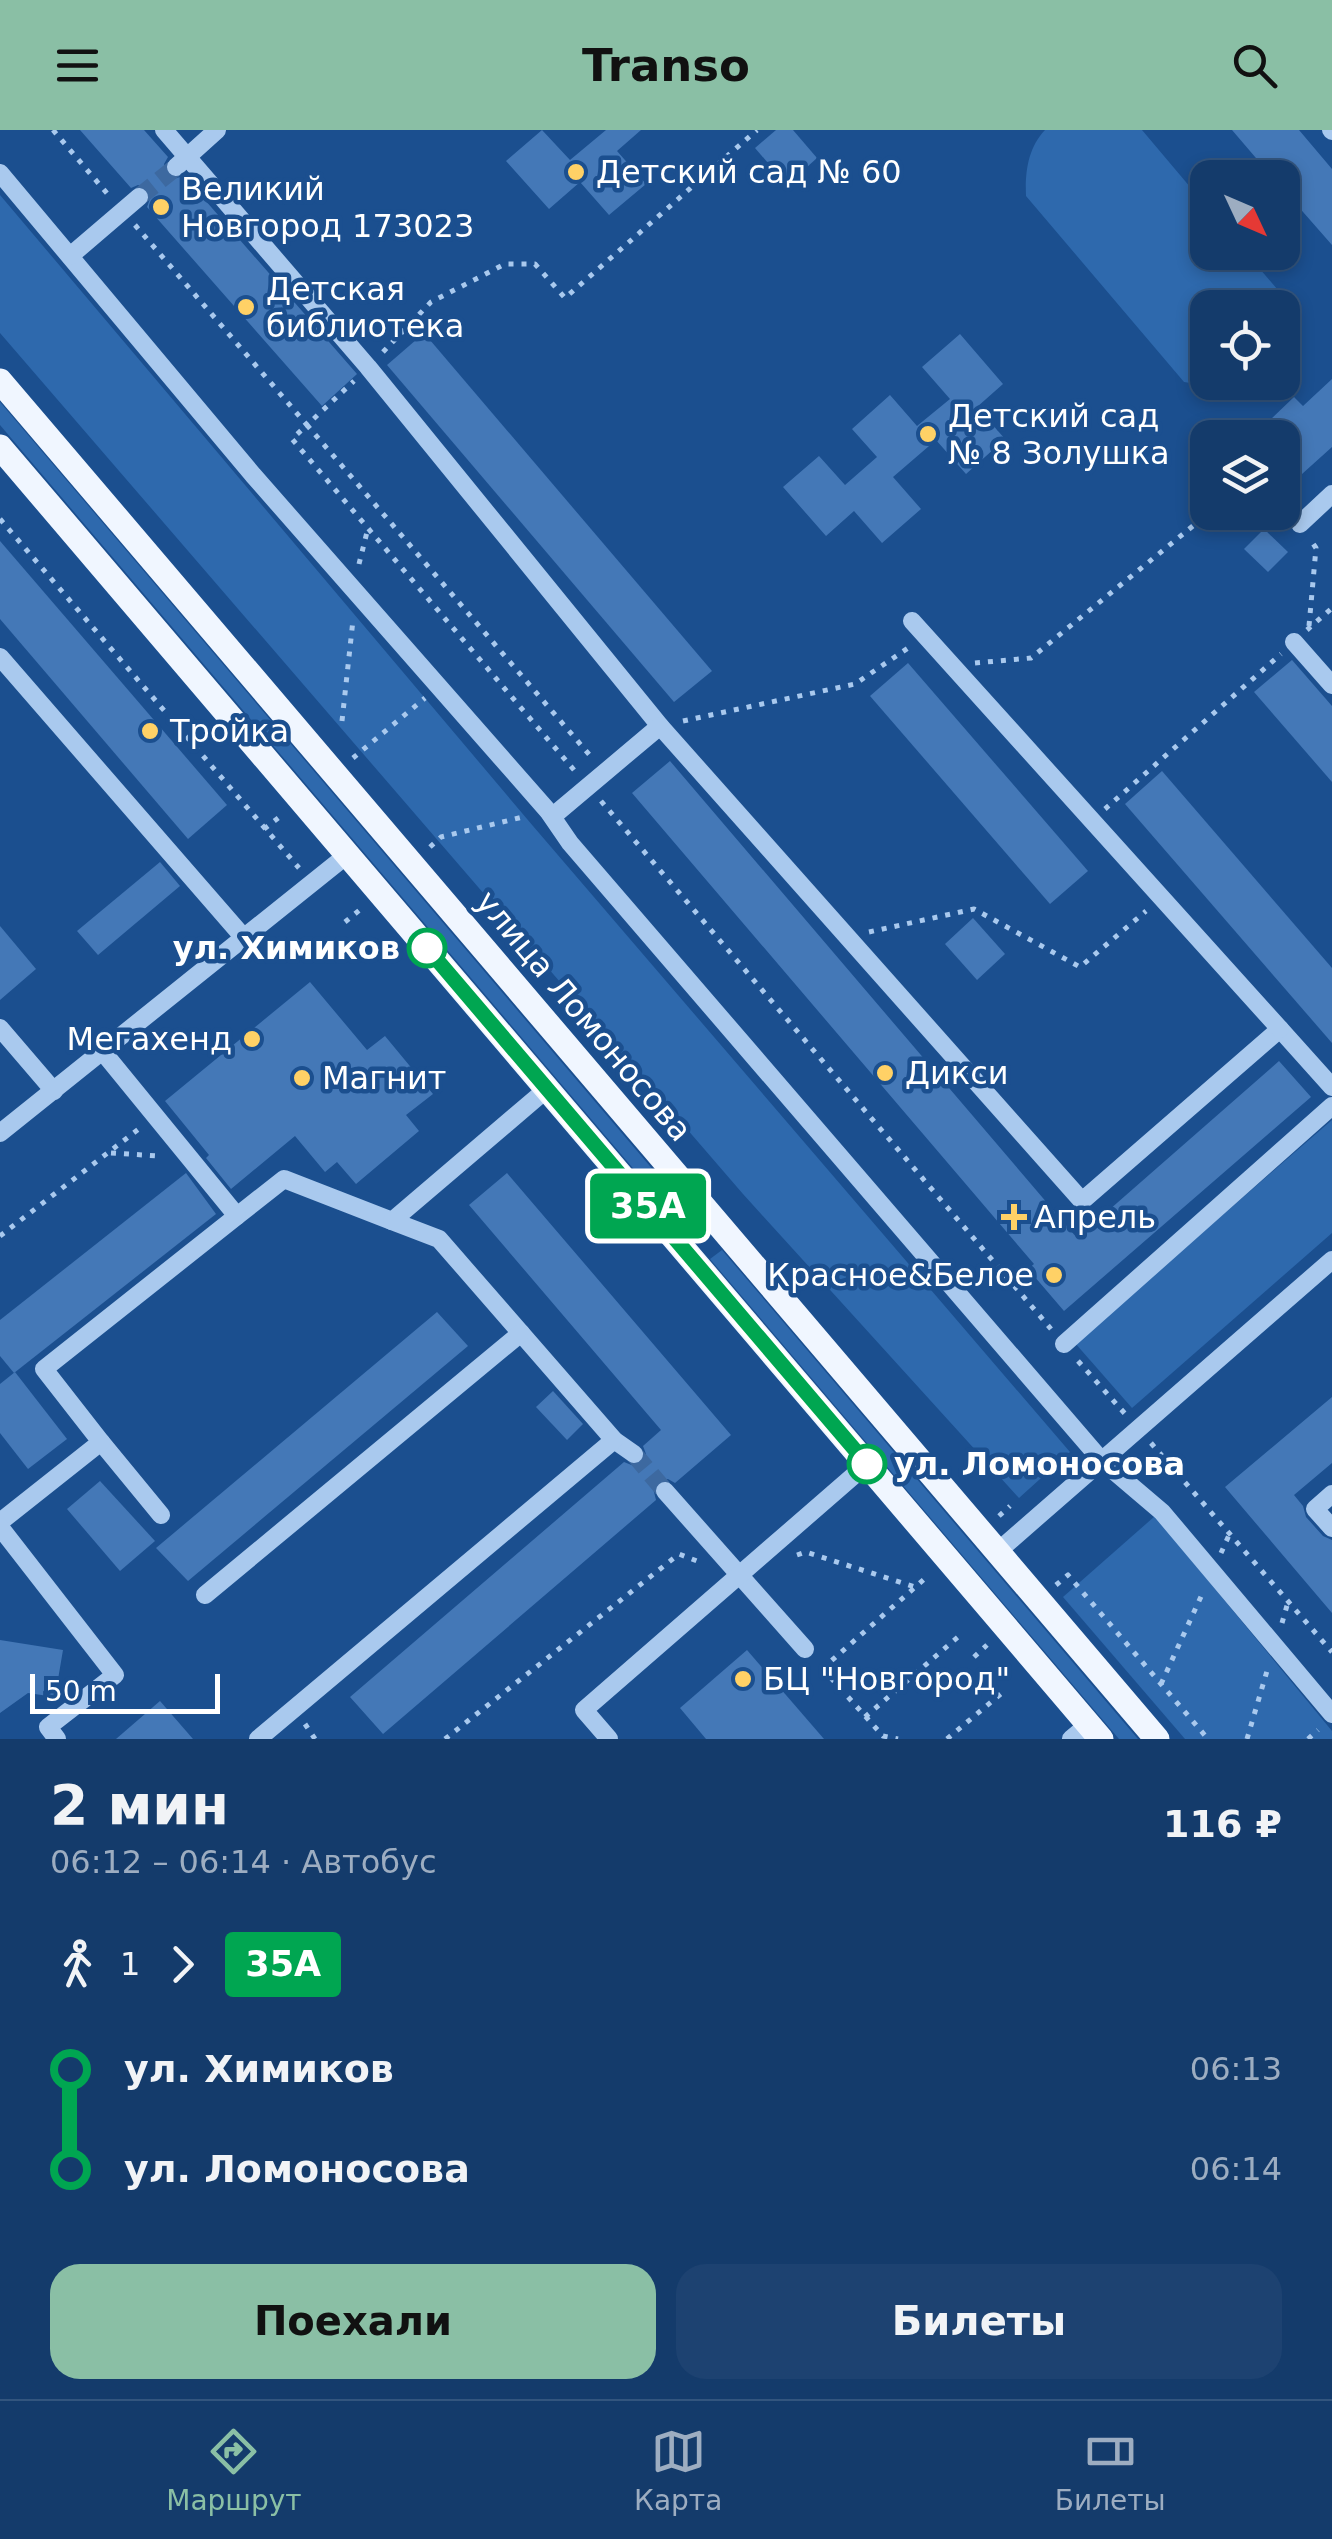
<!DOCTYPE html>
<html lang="ru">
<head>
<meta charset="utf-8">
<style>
  :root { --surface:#143b6b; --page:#1d4271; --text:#f1f3f6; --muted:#9dadc1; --line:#33557e; --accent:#8abfa5 }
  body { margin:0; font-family:"DejaVu Sans",sans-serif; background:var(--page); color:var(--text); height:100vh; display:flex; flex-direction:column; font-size:38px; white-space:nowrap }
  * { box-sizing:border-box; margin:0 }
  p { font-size:32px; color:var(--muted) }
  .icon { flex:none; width:55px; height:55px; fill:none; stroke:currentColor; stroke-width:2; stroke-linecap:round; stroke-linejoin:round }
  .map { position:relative; height:1609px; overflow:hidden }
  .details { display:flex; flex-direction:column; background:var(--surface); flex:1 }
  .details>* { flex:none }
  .badge { padding:0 20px; border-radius:8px; font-size:35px; line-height:65px }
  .needle { width:65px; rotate:134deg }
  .buttons { position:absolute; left:1190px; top:30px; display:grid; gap:20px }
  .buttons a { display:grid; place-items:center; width:110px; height:110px; border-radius:20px; background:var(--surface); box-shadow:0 5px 15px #0003,0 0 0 2px var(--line); font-size:50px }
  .scale { position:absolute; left:30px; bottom:25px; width:190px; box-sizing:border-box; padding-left:10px; border:5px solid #fff; border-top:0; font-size:28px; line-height:35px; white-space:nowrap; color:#fff; -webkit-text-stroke:8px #1b4f8f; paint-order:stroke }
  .map>.badge { position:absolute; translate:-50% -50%; box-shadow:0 0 0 5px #fff }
  .legs { display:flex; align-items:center; gap:15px; height:110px; padding:0 50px; font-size:32px }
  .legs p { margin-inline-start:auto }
  .summary { display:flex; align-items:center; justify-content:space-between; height:170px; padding:0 50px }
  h1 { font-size:55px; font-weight:600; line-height:75px }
  .primary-button { display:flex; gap:20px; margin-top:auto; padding:20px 50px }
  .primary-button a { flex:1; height:115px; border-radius:30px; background:var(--accent); color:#111; font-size:40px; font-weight:600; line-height:115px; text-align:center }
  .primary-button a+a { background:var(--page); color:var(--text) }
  ul { padding:0 50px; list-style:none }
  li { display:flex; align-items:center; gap:35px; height:100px; font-size:38px }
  li i { display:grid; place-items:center; width:15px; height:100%; margin:0 12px; background:currentColor }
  li i::after { content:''; width:25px; height:25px; margin:-12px; border:8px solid; border-radius:50%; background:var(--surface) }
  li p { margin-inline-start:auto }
  li:first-child i { background:linear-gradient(#0000 50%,currentColor 0) }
  li:last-child i { background:linear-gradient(currentColor 50%,#0000 0) }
  header { display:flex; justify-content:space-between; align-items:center; height:130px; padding:0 50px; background:var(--accent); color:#111; font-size:45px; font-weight:600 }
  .menu { display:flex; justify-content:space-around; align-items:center; height:140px; border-top:2px solid var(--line); background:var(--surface); font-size:28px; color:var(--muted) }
  .menu a { display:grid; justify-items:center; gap:5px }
  .menu .active { color:var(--accent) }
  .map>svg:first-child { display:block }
  .green { fill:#2e69ad }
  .building { fill:#4478b7 }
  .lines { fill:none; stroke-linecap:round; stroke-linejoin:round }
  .minor-tunnel { stroke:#3d69a0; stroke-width:18; stroke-dasharray:18 9; stroke-linecap:butt }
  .path { stroke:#a9c9ee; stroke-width:5; stroke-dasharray:5 8; stroke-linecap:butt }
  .minor { stroke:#a9c9ee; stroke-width:18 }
  .major { stroke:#f0f6ff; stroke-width:25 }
  .line-1-casing { stroke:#fff; stroke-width:22 }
  .line-1 { stroke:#00a651; stroke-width:15 }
  .poi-dot { fill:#ffd166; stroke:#1b4f8f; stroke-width:4 }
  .stop-1-dot { fill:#fff; stroke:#00a651; stroke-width:5 }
  .labels { text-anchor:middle; stroke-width:9; stroke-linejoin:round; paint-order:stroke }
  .poi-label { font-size:32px; fill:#fff; stroke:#1b4f8f; text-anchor:start }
  .stop-label { font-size:32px; font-weight:bold; fill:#fff; stroke:#1b4f8f; text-anchor:end }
  .street-label { font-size:32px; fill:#fff; stroke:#1b4f8f }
</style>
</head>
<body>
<header><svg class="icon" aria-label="menu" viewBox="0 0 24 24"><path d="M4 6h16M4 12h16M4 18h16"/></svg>Transo<svg class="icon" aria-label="search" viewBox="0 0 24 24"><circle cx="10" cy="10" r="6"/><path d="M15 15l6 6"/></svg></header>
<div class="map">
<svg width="1332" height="1609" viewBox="0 0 1332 1609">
  <rect width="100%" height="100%" fill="#1b4f8f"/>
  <g class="green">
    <path d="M 1045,0 L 1142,0 L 1207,77 L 1208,122 L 1246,123 L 1284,167 L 1283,201 L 1282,178 L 1208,178 L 1208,252 L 1240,253 L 1222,258 L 1184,252 L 1026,66 C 1025,42 1028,18 1045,0 Z"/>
    <polygon points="0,65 533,696 1070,1322 1019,1368 743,1064 0,203"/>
    <polygon points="0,272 683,1075 672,1084 0,295"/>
    <polygon points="1332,990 1332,1103 1132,1278 1075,1213"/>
    <polygon points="722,1120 1138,1609 1119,1609 710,1129"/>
    <polygon points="1155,1386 1332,1601 1332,1609 1185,1609 1063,1467"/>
  </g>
  <g class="building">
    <polygon points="80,0 144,0 168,27 164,34 166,45 173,49 184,46 357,244 322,276 147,77 151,66 148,58 138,55 131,58"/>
    <polygon points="542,0 570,30 606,0 641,0 617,21 646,54 609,85 580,52 549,79 506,31"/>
    <polygon points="776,0 793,0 817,28 787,55 755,18"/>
    <polygon points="1232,0 1299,0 1332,39 1332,115 1282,58 1282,48 1273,48"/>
    <polygon points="424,203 712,541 674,572 387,235"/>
    <polygon points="960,204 1003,254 977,277 1005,309 966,344 936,310 893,347 921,379 882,413 854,381 826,406 783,357 819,326 845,355 877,327 852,299 890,265 917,296 950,269 922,237"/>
    <polygon points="1332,249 1332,317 1282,362 1282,308 1251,308 1294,267 1303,276"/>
    <polygon points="1264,399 1288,422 1268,442 1244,419"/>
    <polygon points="0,411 227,675 188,709 0,489"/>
    <polygon points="1292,530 1332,576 1332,652 1254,562"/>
    <polygon points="908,533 1088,741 1050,774 870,566"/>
    <polygon points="670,631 1077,1108 1279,931 1311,967 1064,1181 1028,1139 1034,1134 632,663"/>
    <polygon points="1162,641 1332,838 1332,913 1125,674"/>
    <polygon points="160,732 180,756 98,825 77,801"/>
    <polygon points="973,788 1005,824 977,850 945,814"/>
    <polygon points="0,796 36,839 0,870"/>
    <polygon points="310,852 367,920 385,906 433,964 406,985 419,1001 356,1054 337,1032 325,1042 295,1006 231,1059 206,1028 209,1025 165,971"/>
    <polygon points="186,1043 216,1084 14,1243 0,1226 0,1190"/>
    <polygon points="507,1043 731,1305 675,1353 668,1349 658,1351 653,1358 656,1370 383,1604 350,1567 624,1332 634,1336 644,1332 646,1324 643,1316 661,1300 469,1075"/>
    <polygon points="437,1182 468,1216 188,1451 156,1418"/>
    <polygon points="15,1242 67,1309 28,1339 0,1303 0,1254"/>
    <polygon points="553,1261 583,1294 567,1310 536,1277"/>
    <polygon points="1332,1267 1332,1333 1294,1365 1303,1376 1306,1387 1323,1406 1332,1410 1332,1483 1225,1357"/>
    <polygon points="100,1351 155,1411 120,1441 67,1379"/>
    <polygon points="0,1510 63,1520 55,1567 28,1563 0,1583"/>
    <polygon points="747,1520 824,1609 706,1609 680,1578"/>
    <polygon points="160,1571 193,1609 116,1609"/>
  </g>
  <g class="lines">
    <g class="minor-tunnel">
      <polyline points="139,67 176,37"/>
      <polyline points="634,1324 665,1361"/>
    </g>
    <g class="path">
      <polyline points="53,0 111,68"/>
      <polyline points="135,95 307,295 354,251"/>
      <polyline points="383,222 431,172 505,134 535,134 565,168 757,0"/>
      <polyline points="1266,382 1283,388"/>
      <polyline points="0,389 299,738"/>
      <polyline points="359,434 368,398"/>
      <polyline points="1309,496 1316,418 1310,409"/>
      <polyline points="1307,500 1332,478"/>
      <polyline points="975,533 1031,528 1210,382"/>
      <polyline points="342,591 353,490"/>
      <polyline points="683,591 855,554 911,516"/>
      <polyline points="353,628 425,568"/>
      <polyline points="574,640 292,309 307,295 593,629"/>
      <polyline points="601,671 1051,1199"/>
      <polyline points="1105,679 1281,524"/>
      <polyline points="264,699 282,685"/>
      <polyline points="430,717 441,707 527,686"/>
      <polyline points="345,792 362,778"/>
      <polyline points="869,802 974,779 1080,837 1146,781"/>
      <polyline points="111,1023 160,1026"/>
      <polyline points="0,1106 140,998"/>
      <polyline points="1078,1231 1127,1286"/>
      <polyline points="1151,1313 1332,1522"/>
      <polyline points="999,1386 1010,1376"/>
      <polyline points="1221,1423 1230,1403"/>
      <polyline points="797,1425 806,1422 915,1457"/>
      <polyline points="1056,1455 1068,1445 1208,1609"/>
      <polyline points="1282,1493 1288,1472"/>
      <polyline points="974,1527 987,1515"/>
      <polyline points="822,1538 883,1606 898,1609"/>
      <polyline points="822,1539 929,1445"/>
      <polyline points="1161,1554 1204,1460"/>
      <polyline points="865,1587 958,1507"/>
      <polyline points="305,1594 315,1609"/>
      <polyline points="445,1609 679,1424 697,1431"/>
      <polyline points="947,1609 1003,1562"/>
      <polyline points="1247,1609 1267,1541"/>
      <polyline points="1308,1609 1318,1600"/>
    </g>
    <g class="minor">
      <polyline points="164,0 368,237 660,596 1082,1071 1280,899 1332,957"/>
      <polyline points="1331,0 1332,1"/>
      <polyline points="176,37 217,0"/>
      <polyline points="0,43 253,345 548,681 570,713 1102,1331 1162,1382 1332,1584"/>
      <polyline points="70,126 139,67"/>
      <polyline points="1300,394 1332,364"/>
      <polyline points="912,491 1280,899"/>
      <polyline points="1294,512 1332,555"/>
      <polyline points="0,527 245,809"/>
      <polyline points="553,686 660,596"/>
      <polyline points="0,898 54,961"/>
      <polyline points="0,1003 347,725"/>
      <polyline points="237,1086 284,1049 392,1091 548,958"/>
      <polyline points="392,1091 439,1109 614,1310 634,1324"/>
      <polyline points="1064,1214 1332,976"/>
      <polyline points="101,1312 161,1385"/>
      <polyline points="665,1361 805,1519"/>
      <polyline points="1332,1364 1315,1379 1332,1398"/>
      <polyline points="0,1392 101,1312 44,1239 237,1086 103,922"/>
      <polyline points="0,1397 115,1545 48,1597 57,1609"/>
      <polyline points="997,1422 1332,1130"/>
      <polyline points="205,1465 521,1203"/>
      <polyline points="258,1609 614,1310"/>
      <polyline points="609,1609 584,1580 867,1334"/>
      <polyline points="1071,1609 1089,1594"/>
    </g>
    <g class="major">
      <polyline points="0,251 1157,1609"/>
      <polyline points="0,317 1101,1609"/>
    </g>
  </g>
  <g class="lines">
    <g class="line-1-casing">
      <polyline id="line-1" points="427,818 867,1334"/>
    </g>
    <use href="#line-1" class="line-1"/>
  </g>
  <g class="poi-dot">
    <circle cx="576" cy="42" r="10"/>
    <circle cx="161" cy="77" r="10"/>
    <circle cx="246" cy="177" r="10"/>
    <circle cx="928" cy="304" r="10"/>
    <circle cx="150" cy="601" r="10"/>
    <circle cx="252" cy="909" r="10"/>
    <circle cx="885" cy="943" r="10"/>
    <circle cx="302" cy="948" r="10"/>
    <path d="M1009 1072h10v10h10v10h-10v10h-10v-10h-10v-10h10z"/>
    <circle cx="1054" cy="1145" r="10"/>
    <circle cx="743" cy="1549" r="10"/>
  </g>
  <g class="stop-1-dot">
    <circle cx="427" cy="818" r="18"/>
    <circle cx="867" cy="1334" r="18"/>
  </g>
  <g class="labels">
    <g class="poi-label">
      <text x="596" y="53">Детский сад № 60</text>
      <text x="181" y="70">Великий<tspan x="181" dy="37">Новгород 173023</tspan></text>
      <text x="266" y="170">Детская<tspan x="266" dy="37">библиотека</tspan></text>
      <text x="948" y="297">Детский сад<tspan x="948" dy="37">№ 8 Золушка</tspan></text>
      <text x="170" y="612">Тройка</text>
      <text x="232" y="920" text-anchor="end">Мегахенд</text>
      <text x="905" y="954">Дикси</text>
      <text x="322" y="959">Магнит</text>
      <text x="1034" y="1098">Апрель</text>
      <text x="1034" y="1156" text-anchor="end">Красное&amp;Белое</text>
      <text x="763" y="1560">БЦ "Новгород"</text>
    </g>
    <g class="stop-label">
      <text x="400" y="829">ул. Химиков</text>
      <text x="894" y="1345" text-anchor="start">ул. Ломоносова</text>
    </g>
    <g class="street-label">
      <text transform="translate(584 886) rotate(50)" y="11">улица Ломоносова</text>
    </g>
  </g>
</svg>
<div class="buttons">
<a><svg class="needle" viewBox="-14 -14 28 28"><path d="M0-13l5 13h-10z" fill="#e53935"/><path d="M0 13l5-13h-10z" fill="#9dadc1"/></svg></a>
<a><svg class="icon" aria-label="locate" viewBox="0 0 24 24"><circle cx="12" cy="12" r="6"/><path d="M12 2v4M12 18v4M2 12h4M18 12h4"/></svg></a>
<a><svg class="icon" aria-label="layers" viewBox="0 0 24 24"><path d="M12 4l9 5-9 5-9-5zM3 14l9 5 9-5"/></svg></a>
</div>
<div class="scale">50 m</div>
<b class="badge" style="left:648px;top:1076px;background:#00a651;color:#fff">35А</b>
</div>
<section class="details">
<div class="summary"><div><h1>2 мин</h1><p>06:12 – 06:14 · Автобус</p></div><b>116 ₽</b></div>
<div class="legs"><svg class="icon" aria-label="walk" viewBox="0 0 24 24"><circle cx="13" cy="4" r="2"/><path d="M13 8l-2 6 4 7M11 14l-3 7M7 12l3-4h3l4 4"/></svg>1<svg class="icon" aria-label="forward" viewBox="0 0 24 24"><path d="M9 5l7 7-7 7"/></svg><b class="badge" style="background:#00a651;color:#fff">35А</b></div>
<ul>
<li><i style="color:#00a651"></i><b>ул. Химиков</b><p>06:13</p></li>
<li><i style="color:#00a651"></i><b>ул. Ломоносова</b><p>06:14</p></li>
</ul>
<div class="primary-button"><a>Поехали</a><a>Билеты</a></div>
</section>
<nav class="menu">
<a class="active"><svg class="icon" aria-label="directions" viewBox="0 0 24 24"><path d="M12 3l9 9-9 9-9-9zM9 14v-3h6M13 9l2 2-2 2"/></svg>Маршрут</a>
<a><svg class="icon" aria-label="map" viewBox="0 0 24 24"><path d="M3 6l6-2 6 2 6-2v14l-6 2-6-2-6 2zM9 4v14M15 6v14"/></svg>Карта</a>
<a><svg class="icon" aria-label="tickets" viewBox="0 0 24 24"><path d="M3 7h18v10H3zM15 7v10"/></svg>Билеты</a>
</nav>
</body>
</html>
